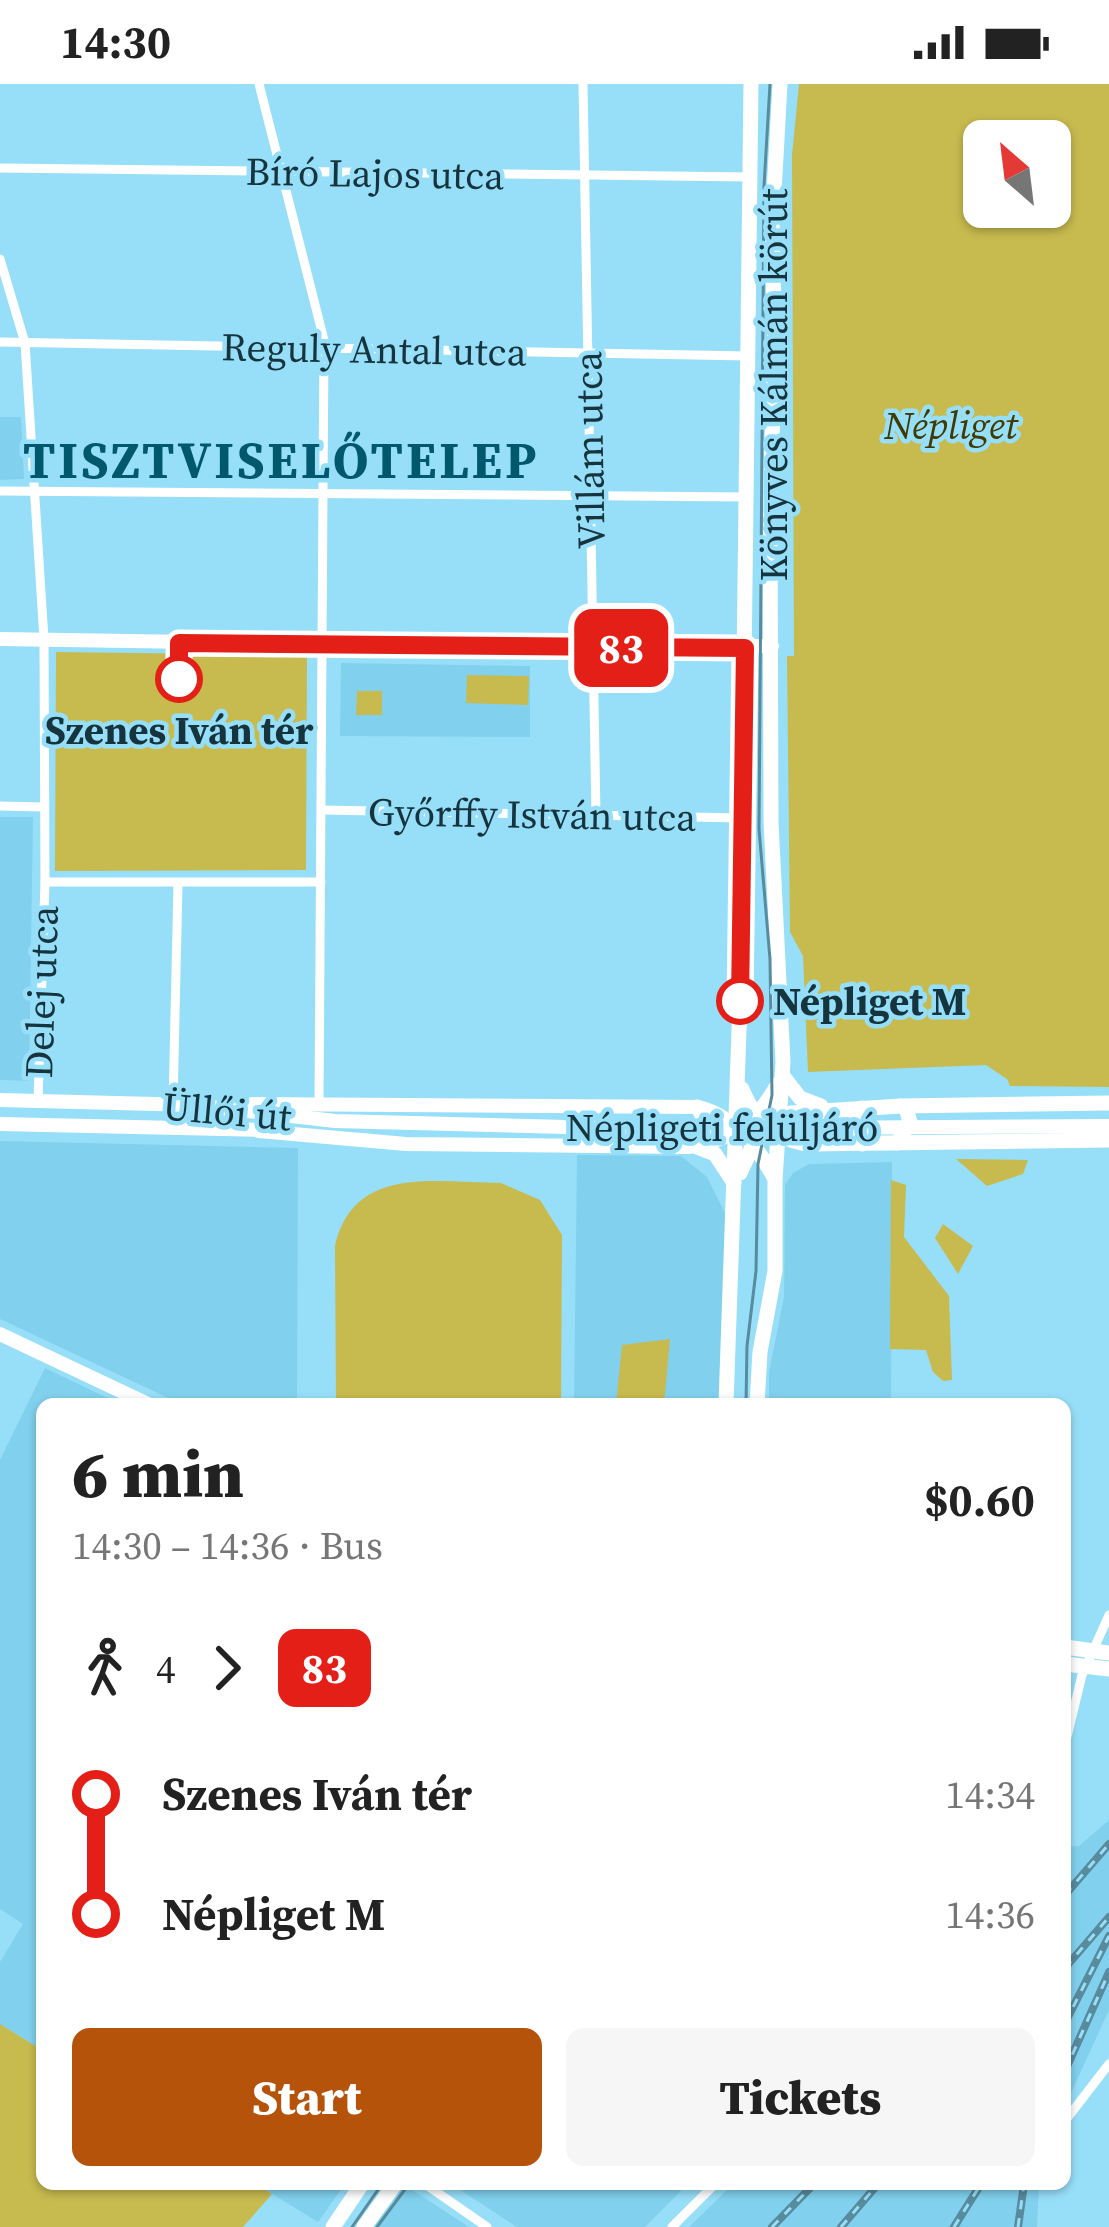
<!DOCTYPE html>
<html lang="en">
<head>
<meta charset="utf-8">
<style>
  :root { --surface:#fff; --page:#f6f6f6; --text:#222; --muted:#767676; --accent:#b45309 }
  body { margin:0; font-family:"Source Serif 4",serif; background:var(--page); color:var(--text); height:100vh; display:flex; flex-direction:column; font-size:45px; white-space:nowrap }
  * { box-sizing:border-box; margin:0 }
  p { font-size:39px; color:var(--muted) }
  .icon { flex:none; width:66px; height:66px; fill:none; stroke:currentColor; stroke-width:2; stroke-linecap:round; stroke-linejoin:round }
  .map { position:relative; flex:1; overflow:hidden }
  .drawer { position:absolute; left:36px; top:1314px; width:1035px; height:792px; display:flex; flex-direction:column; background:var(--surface); border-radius:18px; box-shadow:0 3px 9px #0004 }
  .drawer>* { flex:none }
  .badge { padding:0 24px; border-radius:18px; font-size:42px; line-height:78px }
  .needle { width:78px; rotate:332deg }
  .fabs { position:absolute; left:963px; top:36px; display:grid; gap:24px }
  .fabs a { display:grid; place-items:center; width:108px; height:108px; border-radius:18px; background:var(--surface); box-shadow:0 3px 9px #0004; font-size:60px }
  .map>.badge { position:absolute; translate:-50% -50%; box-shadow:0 0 0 6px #fff }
  .legs { display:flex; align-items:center; gap:18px; height:132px; padding:0 36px; font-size:39px }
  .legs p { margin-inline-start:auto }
  .headline { display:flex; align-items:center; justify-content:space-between; height:204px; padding:0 36px }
  h1 { font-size:66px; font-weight:800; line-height:90px }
  .action { display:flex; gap:24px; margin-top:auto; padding:24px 36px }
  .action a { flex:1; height:138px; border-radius:18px; background:var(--accent); color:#fff; font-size:48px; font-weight:800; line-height:138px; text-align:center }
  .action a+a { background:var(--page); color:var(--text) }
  ul { padding:0 36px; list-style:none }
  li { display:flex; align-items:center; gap:42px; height:120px; font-size:45px }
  li i { display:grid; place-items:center; width:18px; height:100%; margin:0 15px; background:currentColor }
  li i::after { content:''; width:30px; height:30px; margin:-15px; border:9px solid; border-radius:50%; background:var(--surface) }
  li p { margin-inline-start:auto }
  li:first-child i { background:linear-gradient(#0000 50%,currentColor 0) }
  li:last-child i { background:linear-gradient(currentColor 50%,#0000 0) }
  .status { display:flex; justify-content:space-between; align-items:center; height:84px; padding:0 60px; background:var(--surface); direction:ltr }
  .status svg { height:33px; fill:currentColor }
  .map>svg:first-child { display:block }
  .built { fill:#81d1ee }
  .green { fill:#c7ba4f; fill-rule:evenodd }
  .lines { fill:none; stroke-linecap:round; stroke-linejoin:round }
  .street { stroke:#fff; stroke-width:9 }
  .secondary { stroke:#fff; stroke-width:14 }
  .primary { stroke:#fff; stroke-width:15 }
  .tram { stroke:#588b9d; stroke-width:3 }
  .rail-casing { stroke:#588b9d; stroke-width:8 }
  .rail { stroke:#97dff9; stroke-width:3; stroke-dasharray:9; stroke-linecap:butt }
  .line-1-casing { stroke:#fff; stroke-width:27 }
  .line-1 { stroke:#e41f18; stroke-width:18 }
  .stop-1-dot { fill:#fff; stroke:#e41f18; stroke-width:6 }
  .labels { text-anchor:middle; stroke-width:9; stroke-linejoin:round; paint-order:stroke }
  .street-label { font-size:39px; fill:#16343e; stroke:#97dff9 }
  .park-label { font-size:39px; font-style:italic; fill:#403a03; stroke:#97dff9 }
  .stop-label { font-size:39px; font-weight:bold; fill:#16343e; stroke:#97dff9 }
  .district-label { font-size:51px; font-weight:bold; letter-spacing:3px; fill:#00586f; stroke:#97dff9 }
</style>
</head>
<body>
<div class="status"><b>14:30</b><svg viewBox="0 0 49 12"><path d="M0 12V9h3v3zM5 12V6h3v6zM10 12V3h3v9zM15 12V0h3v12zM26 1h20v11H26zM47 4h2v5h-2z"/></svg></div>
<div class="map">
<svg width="1109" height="2143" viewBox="0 0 1109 2143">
  <rect width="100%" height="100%" fill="#97dff9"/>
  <g class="built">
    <polygon points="0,333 21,333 24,395 0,396"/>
    <polygon points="341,579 530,582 530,653 340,652"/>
    <polygon points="0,733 33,733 29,997 0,996"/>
    <polygon points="0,1057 298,1064 297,1320 181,1320 0,1235"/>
    <polygon points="577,1071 681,1072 707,1093 728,1135 723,1320 574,1320"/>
    <polygon points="892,1078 891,1320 769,1320 769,1288 784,1213 785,1101 793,1089 809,1080"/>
    <polygon points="45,1284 120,1320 42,1320 42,1966 0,1940 0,1878 23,1840 0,1825 0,1376"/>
    <polygon points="1109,1736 1109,1926 1065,2022 1065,1776 1069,1774 1065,1763 1079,1762"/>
    <polygon points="256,2100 345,2100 318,2138"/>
    <polygon points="451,2100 688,2100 645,2143 517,2143"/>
    <polygon points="733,2100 1039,2100 1037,2143 689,2143"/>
    <polygon points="405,2101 469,2143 374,2143"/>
  </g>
  <g class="green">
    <path d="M 799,0 L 1109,0 L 1109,1003 L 1010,1002 L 1007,995 L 986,981 L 808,988 L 803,872 L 790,848 L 787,572 L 794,572 L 792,71 ZM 984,57 L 1050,57 L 1050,123 L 984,123 Z"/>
    <polygon points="56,568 307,571 306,786 55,787"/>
    <polygon points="467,591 529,592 528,621 466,619"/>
    <polygon points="357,607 382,607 382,631 356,631"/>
    <polygon points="956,1075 1028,1076 1023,1090 987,1102"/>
    <polygon points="891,1096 906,1101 904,1153 949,1212 952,1296 943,1297 933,1288 926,1266 890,1265"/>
    <path d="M 501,1099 L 540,1116 L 562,1151 L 561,1320 L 336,1320 L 335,1162 C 354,1080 436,1099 501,1099 Z"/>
    <polygon points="943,1140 973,1162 958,1190 935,1154"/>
    <polygon points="670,1255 664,1320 616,1320 622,1261"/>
    <polygon points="0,1940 42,1966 42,2100 256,2100 272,2110 243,2143 0,2143"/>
  </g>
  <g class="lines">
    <g class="street">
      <polyline points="259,0 324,256 319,1018"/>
      <polyline points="583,0 596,731"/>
      <polyline points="0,84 750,93"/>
      <polyline points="0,175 25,259 44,555 45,798 38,1017"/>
      <polyline points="0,258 748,272"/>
      <polyline points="0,407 746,413"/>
      <polyline points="0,722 44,723"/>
      <polyline points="322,726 742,734"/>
      <polyline points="45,798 321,798"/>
      <polyline points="173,1020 178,800"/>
      <polyline points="1065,1661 1082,1591 1109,1531"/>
      <polyline points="1065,2037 1109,1980"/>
      <polyline points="425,2100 487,2143"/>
      <polyline points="672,2143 715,2100"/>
    </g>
    <g class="secondary">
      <polyline points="0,555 592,564 772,562"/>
      <polyline points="0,1016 194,1021 335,1037 642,1045 1109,1042"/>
      <polyline points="252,1020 697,1023 704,1036 696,1062 688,1063 406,1060 259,1047"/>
      <polyline points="0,1040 264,1046"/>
      <polyline points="0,1250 148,1320"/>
    </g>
    <g class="primary">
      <polyline points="783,992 800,1014 821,1022"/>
      <path d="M 742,1005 C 754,1035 776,1056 808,1060 L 1109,1056"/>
      <path d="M 697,1023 C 734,1032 757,1062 775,1095"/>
      <polyline points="897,1059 910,1038 906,1024 901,1022"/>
      <polyline points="862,1060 852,1045 852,1036 862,1024"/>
      <path d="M 696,1062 C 737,1052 757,1037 778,1000"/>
      <polyline points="697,1063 715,1070 734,1099"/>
      <polyline points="740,1089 753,1061 791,1029 901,1022 1109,1019"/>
      <polyline points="726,1320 740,917 751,0"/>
      <polyline points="757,1320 760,1268 775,1187 775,1095 783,978 771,738 770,414 775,267 772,145 780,0"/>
      <polyline points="1065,1563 1109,1569"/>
      <polyline points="1065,1580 1109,1585"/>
      <polyline points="333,2143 362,2100"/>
      <polyline points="364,2143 395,2100"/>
    </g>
    <g class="tram">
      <polyline points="746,1320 747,1262 756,1187 758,1080 772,1011 770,875 759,745 764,102 770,0"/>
      <polyline points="352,2143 382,2100"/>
      <polyline points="377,2143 409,2100"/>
    </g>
    <g class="rail-casing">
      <g id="rail">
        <polyline points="1065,1811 1109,1760"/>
        <polyline points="1065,1884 1109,1833"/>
        <polyline points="1065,1939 1109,1852"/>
        <polyline points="1065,1987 1109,1888"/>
        <polyline points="772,2143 814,2100"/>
        <polyline points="841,2143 878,2100"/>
        <polyline points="954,2143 981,2100"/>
        <polyline points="1018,2143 1024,2100"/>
      </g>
    </g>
    <use href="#rail" class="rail"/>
  </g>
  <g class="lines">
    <g class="line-1-casing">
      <polyline id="line-1" points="179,595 179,559 745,564 740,917"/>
    </g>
    <use href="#line-1" class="line-1"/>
  </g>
  <g class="stop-1-dot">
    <circle cx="179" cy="595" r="21"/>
    <circle cx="740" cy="917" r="21"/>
  </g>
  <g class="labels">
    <g class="street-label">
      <text transform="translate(375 89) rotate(1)" y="14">Bíró Lajos utca</text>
      <text transform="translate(374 265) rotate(1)" y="14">Reguly Antal utca</text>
      <text transform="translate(773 301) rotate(-90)" y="14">Könyves Kálmán körút</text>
      <text transform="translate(589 366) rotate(-91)" y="14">Villám utca</text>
      <text transform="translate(532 730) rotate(1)" y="14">Győrffy István utca</text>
      <text transform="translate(41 908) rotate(-88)" y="14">Delej utca</text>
      <text transform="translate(227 1027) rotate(5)" y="14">Üllői út</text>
      <text x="722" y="1057">Népligeti felüljáró</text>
    </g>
    <g class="park-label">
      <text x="951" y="355">Népliget</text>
    </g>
    <g class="stop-label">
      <text x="179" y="660">Szenes Iván tér</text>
      <text x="773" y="931" text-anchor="start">Népliget M</text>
    </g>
    <g class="district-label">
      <text x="281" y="394">TISZTVISELŐTELEP</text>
    </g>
  </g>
</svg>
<div class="fabs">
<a><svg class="needle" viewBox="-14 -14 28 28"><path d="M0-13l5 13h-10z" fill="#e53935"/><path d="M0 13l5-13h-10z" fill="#767676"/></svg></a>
</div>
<b class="badge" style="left:621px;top:564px;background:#e41f18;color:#fff">83</b>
<section class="drawer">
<div class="headline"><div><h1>6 min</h1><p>14:30 – 14:36 · Bus</p></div><b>$0.60</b></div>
<div class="legs"><svg class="icon" aria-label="walk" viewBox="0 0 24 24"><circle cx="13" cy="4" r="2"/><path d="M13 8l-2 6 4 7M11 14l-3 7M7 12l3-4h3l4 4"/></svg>4<svg class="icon" aria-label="forward" viewBox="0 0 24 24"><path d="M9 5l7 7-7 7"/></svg><b class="badge" style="background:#e41f18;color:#fff">83</b></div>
<ul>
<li><i style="color:#e41f18"></i><b>Szenes Iván tér</b><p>14:34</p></li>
<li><i style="color:#e41f18"></i><b>Népliget M</b><p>14:36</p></li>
</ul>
<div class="action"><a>Start</a><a>Tickets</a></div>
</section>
</div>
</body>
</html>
